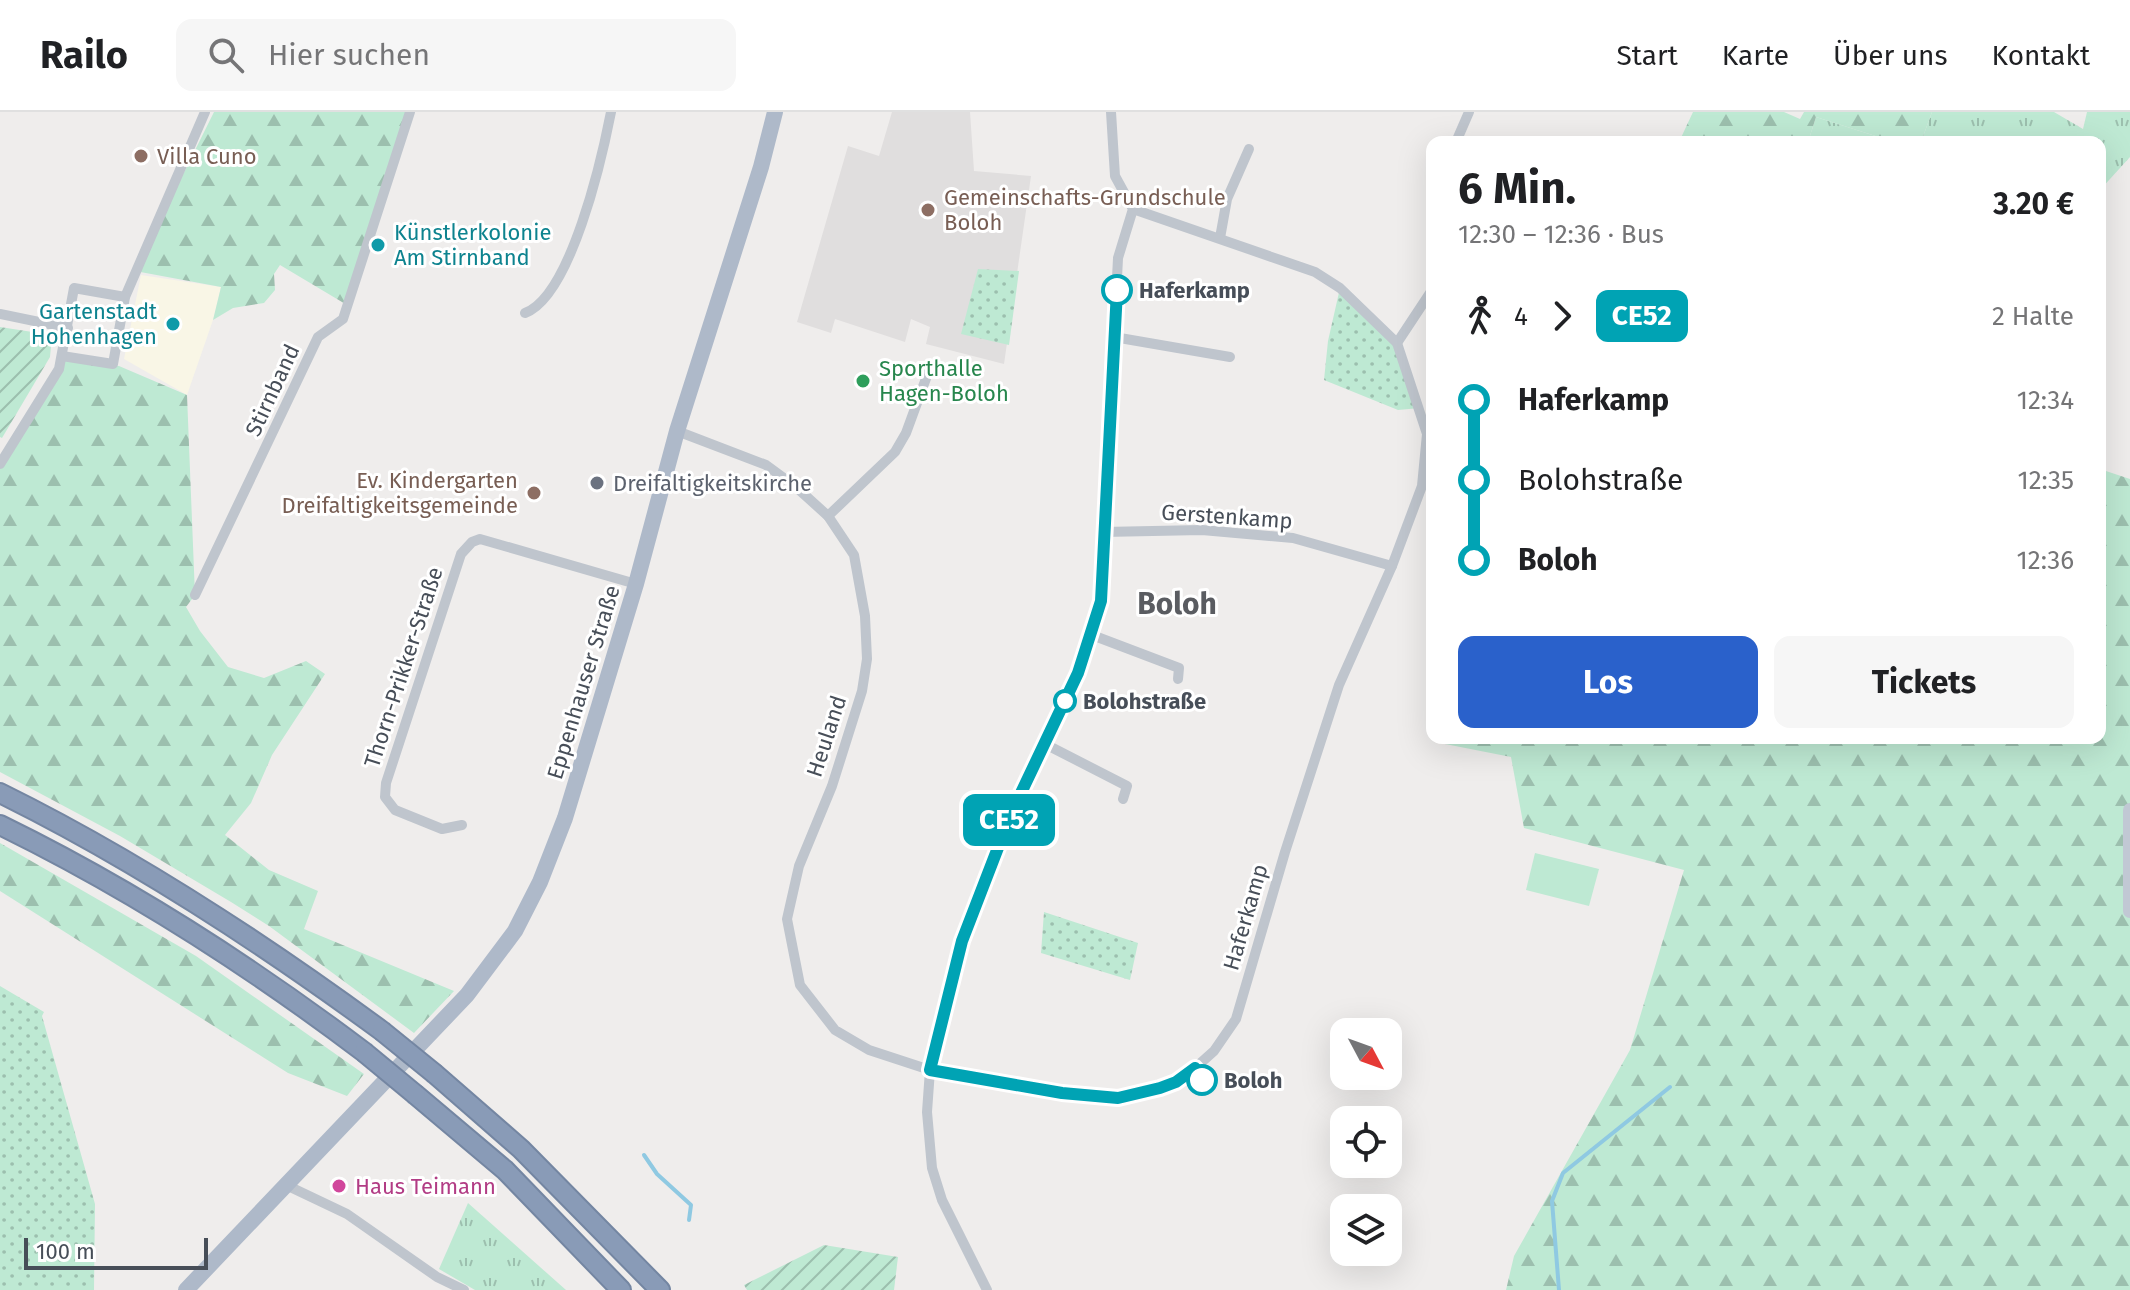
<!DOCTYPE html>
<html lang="de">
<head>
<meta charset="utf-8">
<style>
  :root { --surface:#fff; --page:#f6f6f6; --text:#202124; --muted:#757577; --line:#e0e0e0; --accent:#2a61cb }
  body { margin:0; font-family:"Fira Sans",sans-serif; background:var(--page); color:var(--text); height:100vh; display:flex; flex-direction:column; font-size:30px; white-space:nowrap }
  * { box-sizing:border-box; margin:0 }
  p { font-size:26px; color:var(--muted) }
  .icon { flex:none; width:44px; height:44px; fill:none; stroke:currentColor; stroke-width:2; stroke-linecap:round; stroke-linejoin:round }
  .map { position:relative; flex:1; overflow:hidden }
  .drawer { position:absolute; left:1426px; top:24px; width:680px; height:608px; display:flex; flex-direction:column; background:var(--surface); border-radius:16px; box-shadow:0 8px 32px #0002 }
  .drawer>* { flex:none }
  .badge { padding:0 16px; border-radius:12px; font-size:28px; line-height:52px }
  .needle { width:52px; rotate:131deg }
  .tools { position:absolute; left:1330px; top:906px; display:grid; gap:16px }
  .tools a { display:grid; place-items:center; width:72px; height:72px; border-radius:16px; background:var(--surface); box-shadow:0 8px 32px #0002; font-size:40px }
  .scale { position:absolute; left:24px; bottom:20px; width:184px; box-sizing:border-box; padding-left:8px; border:4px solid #474e58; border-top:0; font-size:22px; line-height:28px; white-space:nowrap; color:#474e58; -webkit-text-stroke:6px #fff; paint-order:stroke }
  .map>.badge { position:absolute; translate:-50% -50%; box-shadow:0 0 0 4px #fff }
  .legs { display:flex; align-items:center; gap:12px; height:88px; padding:0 32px; font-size:26px }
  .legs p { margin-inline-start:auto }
  .headline { display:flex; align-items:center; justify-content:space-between; height:136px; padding:0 32px }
  h1 { font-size:44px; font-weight:700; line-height:60px }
  .action { display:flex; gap:16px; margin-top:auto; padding:16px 32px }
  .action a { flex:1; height:92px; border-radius:16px; background:var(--accent); color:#fff; font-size:32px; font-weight:700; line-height:92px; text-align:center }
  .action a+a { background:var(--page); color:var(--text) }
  ul { padding:0 32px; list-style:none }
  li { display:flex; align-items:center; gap:28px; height:80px; font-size:30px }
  li i { display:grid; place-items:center; width:12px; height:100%; margin:0 10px; background:currentColor }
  li i::after { content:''; width:20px; height:20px; margin:-10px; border:6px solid; border-radius:50%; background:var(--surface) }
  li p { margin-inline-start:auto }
  li:first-child i { background:linear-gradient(#0000 50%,currentColor 0) }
  li:last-child i { background:linear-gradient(currentColor 50%,#0000 0) }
  header { display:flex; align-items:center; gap:48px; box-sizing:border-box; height:112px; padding:0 40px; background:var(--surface); border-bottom:2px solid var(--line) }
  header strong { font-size:38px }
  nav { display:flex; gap:44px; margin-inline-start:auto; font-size:28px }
  .search { width:560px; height:72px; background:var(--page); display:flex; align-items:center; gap:20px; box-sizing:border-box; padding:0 28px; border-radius:16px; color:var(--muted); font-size:30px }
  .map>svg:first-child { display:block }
  .commercial { fill:#f9f6e6 }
  .education { fill:#e0dede }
  .grass { fill:url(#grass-tufts) }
  .forest { fill:url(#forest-firs) }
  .park { fill:url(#park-dots) }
  .garden { fill:url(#garden-furrows) }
  .pitch { fill:#bee9d3 }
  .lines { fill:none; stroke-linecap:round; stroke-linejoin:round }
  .stream { stroke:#8fc9e2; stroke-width:4 }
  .highway-casing { stroke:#7486a2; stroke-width:22 }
  .street { stroke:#bfc5cd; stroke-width:10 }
  .secondary { stroke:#c1c8d4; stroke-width:14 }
  .primary { stroke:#aeb9c9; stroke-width:16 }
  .highway { stroke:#899bb7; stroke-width:18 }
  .highway-bridge-casing { stroke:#7486a2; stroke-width:22; stroke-linecap:butt }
  .highway-bridge { stroke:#899bb7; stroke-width:18 }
  .line-1-casing { stroke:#fff; stroke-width:18 }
  .line-1 { stroke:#00a3b4; stroke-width:12 }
  .education-dot { fill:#8d6e63; stroke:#fff; stroke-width:3 }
  .culture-dot { fill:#0f9aa8; stroke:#fff; stroke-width:3 }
  .stop-1-dot { fill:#fff; stroke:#00a3b4; stroke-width:4 }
  .leisure-dot { fill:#2e9e5b; stroke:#fff; stroke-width:3 }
  .worship-dot { fill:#6b7280; stroke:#fff; stroke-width:3 }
  .hotel-dot { fill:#d1479c; stroke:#fff; stroke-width:3 }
  .labels { text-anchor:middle; stroke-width:6; stroke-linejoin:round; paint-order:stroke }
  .education-label { font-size:22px; fill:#785e54; stroke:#fff; text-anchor:start }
  .culture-label { font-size:22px; fill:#0d838f; stroke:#fff; text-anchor:start }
  .stop-label { font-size:22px; font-weight:bold; fill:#474e58; stroke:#fff; text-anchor:start }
  .leisure-label { font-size:22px; fill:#27864d; stroke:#fff; text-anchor:start }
  .street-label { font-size:22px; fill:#474e58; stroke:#fff }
  .worship-label { font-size:22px; fill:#5b616d; stroke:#fff; text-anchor:start }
  .hotel-label { font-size:22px; fill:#b23c85; stroke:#fff; text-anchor:start }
  .district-label { font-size:30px; font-weight:bold; fill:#5a5c61; stroke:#fff }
</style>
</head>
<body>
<header>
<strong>Railo</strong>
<div class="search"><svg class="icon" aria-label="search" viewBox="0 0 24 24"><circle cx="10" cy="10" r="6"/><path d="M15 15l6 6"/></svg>Hier suchen</div>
<nav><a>Start</a><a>Karte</a><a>Über uns</a><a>Kontakt</a></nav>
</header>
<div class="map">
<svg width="2130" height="1178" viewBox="0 0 2130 1178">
  <defs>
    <pattern id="grass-tufts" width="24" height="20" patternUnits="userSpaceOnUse" patternTransform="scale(2)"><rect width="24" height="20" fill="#bee9d3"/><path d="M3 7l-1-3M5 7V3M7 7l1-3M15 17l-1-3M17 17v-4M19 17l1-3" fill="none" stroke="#9cbfae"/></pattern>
    <pattern id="forest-firs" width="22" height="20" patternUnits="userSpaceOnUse" patternTransform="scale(2)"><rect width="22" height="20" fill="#bee9d3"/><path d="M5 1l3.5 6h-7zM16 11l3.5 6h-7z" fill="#9cbfae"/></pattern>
    <pattern id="park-dots" width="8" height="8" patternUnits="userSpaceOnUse" patternTransform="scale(2)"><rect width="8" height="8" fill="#bee9d3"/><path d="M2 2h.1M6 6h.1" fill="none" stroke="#9cbfae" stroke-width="1.8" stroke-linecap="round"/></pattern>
    <pattern id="garden-furrows" width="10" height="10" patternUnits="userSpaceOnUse" patternTransform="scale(2)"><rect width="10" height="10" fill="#bee9d3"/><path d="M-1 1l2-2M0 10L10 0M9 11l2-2" fill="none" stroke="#9cbfae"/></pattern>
  </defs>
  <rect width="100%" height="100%" fill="#efedec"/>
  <polygon class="commercial" points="141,163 221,175 213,208 187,283 124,247"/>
  <polygon class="education" points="892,0 970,0 974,59 1031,64 1004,252 926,232 930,215 911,207 905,230 835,207 831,221 797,210 848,34 879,44"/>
  <g class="grass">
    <polygon points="1932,0 2054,0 2083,17 2087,0 2130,0 2130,45 2100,78 2100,30 1921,30"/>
    <polygon points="1816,5 1888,28 1888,30 1808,30"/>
    <polygon points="468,1091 566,1178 475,1178 439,1157"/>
  </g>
  <g class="forest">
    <polygon points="214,0 410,0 347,193 280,153 274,162 275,178 264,191 233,196 213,208 221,175 135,159"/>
    <polygon points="1693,0 1784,0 1800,7 1804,0 1932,0 1921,30 1888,30 1888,28 1816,5 1808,30 1679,30"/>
    <polygon points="62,247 119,254 187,283 195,483 186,495 200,519 228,555 264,566 306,549 325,562 272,643 251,691 225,723 269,758 318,779 304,817 454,879 414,921 269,814 231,790 120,724 0,660 0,353"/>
    <polygon points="2100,357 2130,367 2130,1178 1506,1178 1514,1144 1630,938 1684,758 1524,716 1511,645 1440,631 1441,626 2100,626"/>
    <polygon points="0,731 196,844 364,962 347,984 288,961 0,779"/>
  </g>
  <g class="park">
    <polygon points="978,157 1019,159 1009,233 961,222"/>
    <polygon points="1340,176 1397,231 1420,296 1398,298 1324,268 1328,229"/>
    <polygon points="1044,800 1138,831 1130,868 1041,841"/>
    <polygon points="0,874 44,900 42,904 95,1092 94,1178 0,1178"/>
  </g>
  <g class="garden">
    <polygon points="0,215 52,223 50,245 2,326 0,325"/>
    <polygon points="824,1133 898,1145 894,1178 747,1178 744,1173"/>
  </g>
  <polygon class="pitch" points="1535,741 1599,757 1589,794 1526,778"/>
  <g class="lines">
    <g class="stream">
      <polyline points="644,1043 657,1062 691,1093 689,1108"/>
      <polyline points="1559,1178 1552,1089 1563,1061 1670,975"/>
    </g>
    <g class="highway-casing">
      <g id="highway">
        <path d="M 0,681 C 136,748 261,830 382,919"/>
        <path d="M 0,713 C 129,776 249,853 364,940"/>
        <polyline points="435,962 521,1037 660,1178"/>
        <polyline points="416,983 505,1058 621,1178"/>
      </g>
    </g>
    <g class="street">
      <polyline points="1456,30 1469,0"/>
      <polyline points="1220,126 1227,87 1249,37"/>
      <path d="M 525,201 C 571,184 602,46 611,0"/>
      <polyline points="0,202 68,216"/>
      <polyline points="1114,225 1230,245"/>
      <polyline points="1397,231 1432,178"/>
      <polyline points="62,244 113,252 125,185 205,0"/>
      <polyline points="677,319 766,353 796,375 828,404 854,443 865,504 867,547 862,579 832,674 799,754 787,807 800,873 835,918 869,938 930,958 1062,981 1127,985 1176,970 1195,956 1214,939 1236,907 1285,740 1339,573 1392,454 1422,374 1427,322 1397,231 1340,176 1315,160 1133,97"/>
      <polyline points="0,352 59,257 74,176 125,185"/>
      <polyline points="828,404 895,340 906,321 928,261"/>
      <polyline points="1103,420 1202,418 1293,426 1392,454"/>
      <polyline points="195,483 318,225 343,207 410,0"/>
      <polyline points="1092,523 1179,556 1178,567"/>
      <polyline points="1045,632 1127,674 1123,687"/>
      <polyline points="462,713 442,717 395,698 385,685 386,671 461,442 472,430 480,427 636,472"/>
      <polyline points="286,1073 347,1102 437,1165 464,1178"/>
      <polyline points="987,1178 942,1088 932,1056 927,1000 930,958 962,829 1011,702 1078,561 1101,489 1118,146 1133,97 1115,64 1111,0"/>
    </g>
    <polyline class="secondary" points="2130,698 2130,799"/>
    <polyline class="primary" points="186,1178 467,883 515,819 540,770 565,706 636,472 677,319 761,55 775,0"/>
    <use href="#highway" class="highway"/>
    <g class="highway-bridge-casing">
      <g id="highway-bridge">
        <polyline points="382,919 435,962"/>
        <polyline points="364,940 416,983"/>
      </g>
    </g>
    <use href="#highway-bridge" class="highway-bridge"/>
  </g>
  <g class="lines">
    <g class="line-1-casing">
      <polyline id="line-1" points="1117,178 1101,489 1078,561 1011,702 962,829 930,958 1062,981 1118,986 1160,976 1176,970 1195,956 1202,968"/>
    </g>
    <use href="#line-1" class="line-1"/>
  </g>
  <g class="education-dot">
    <circle cx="141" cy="44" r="8"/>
    <circle cx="928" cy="98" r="8"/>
    <circle cx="534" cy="381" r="8"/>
  </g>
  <g class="culture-dot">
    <circle cx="378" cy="133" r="8"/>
    <circle cx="173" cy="212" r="8"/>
  </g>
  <g class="stop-1-dot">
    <circle cx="1117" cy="178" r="14"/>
    <circle cx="1065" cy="589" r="10"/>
    <circle cx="1202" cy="968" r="14"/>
  </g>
  <circle class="leisure-dot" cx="863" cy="269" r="8"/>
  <circle class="worship-dot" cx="597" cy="371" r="8"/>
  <circle class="hotel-dot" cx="339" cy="1074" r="8"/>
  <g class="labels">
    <g class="education-label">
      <text x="157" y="52">Villa Cuno</text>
      <text x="944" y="93">Gemeinschafts-Grundschule<tspan x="944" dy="25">Boloh</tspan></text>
      <text x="518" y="376" text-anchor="end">Ev. Kindergarten<tspan x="518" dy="25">Dreifaltigkeitsgemeinde</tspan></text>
    </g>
    <g class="culture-label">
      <text x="394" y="128">Künstlerkolonie<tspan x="394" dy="25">Am Stirnband</tspan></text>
      <text x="157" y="207" text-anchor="end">Gartenstadt<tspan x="157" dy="25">Hohenhagen</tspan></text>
    </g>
    <g class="stop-label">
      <text x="1139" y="186">Haferkamp</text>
      <text x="1083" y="597">Bolohstraße</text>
      <text x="1224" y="976">Boloh</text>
    </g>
    <g class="leisure-label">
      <text x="879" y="264">Sporthalle<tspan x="879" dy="25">Hagen-Boloh</tspan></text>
    </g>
    <g class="street-label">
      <text transform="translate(272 278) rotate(-65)" y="8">Stirnband</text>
      <text transform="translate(1227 404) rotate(4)" y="8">Gerstenkamp</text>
      <text transform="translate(403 555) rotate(-72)" y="8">Thorn-Prikker-Straße</text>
      <text transform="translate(583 570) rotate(-73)" y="8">Eppenhauser Straße</text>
      <text transform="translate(826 624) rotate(-72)" y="8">Heuland</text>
      <text transform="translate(1245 805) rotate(-74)" y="8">Haferkamp</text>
    </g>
    <g class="worship-label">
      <text x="613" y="379">Dreifaltigkeitskirche</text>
    </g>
    <g class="hotel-label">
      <text x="355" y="1082">Haus Teimann</text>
    </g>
    <g class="district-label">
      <text x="1177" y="502">Boloh</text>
    </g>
  </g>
</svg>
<div class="tools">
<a><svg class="needle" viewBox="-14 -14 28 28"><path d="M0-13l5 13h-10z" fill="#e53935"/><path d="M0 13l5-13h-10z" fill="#757577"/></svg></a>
<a><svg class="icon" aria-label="locate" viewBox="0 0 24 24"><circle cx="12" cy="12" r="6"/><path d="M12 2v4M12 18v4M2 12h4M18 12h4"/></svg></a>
<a><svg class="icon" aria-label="layers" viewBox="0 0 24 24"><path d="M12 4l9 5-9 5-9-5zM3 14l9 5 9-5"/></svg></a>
</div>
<div class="scale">100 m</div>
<b class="badge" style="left:1009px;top:708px;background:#00a3b4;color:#fff">CE52</b>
<section class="drawer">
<div class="headline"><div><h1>6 Min.</h1><p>12:30 – 12:36 · Bus</p></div><b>3.20 €</b></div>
<div class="legs"><svg class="icon" aria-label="walk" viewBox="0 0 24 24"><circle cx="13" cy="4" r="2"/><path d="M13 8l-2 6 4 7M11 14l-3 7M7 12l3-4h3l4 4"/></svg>4<svg class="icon" aria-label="forward" viewBox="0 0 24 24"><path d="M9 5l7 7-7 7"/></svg><b class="badge" style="background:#00a3b4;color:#fff">CE52</b><p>2 Halte</p></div>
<ul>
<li><i style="color:#00a3b4"></i><b>Haferkamp</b><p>12:34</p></li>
<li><i style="color:#00a3b4"></i><span>Bolohstraße</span><p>12:35</p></li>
<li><i style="color:#00a3b4"></i><b>Boloh</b><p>12:36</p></li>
</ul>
<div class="action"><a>Los</a><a>Tickets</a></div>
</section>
</div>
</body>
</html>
